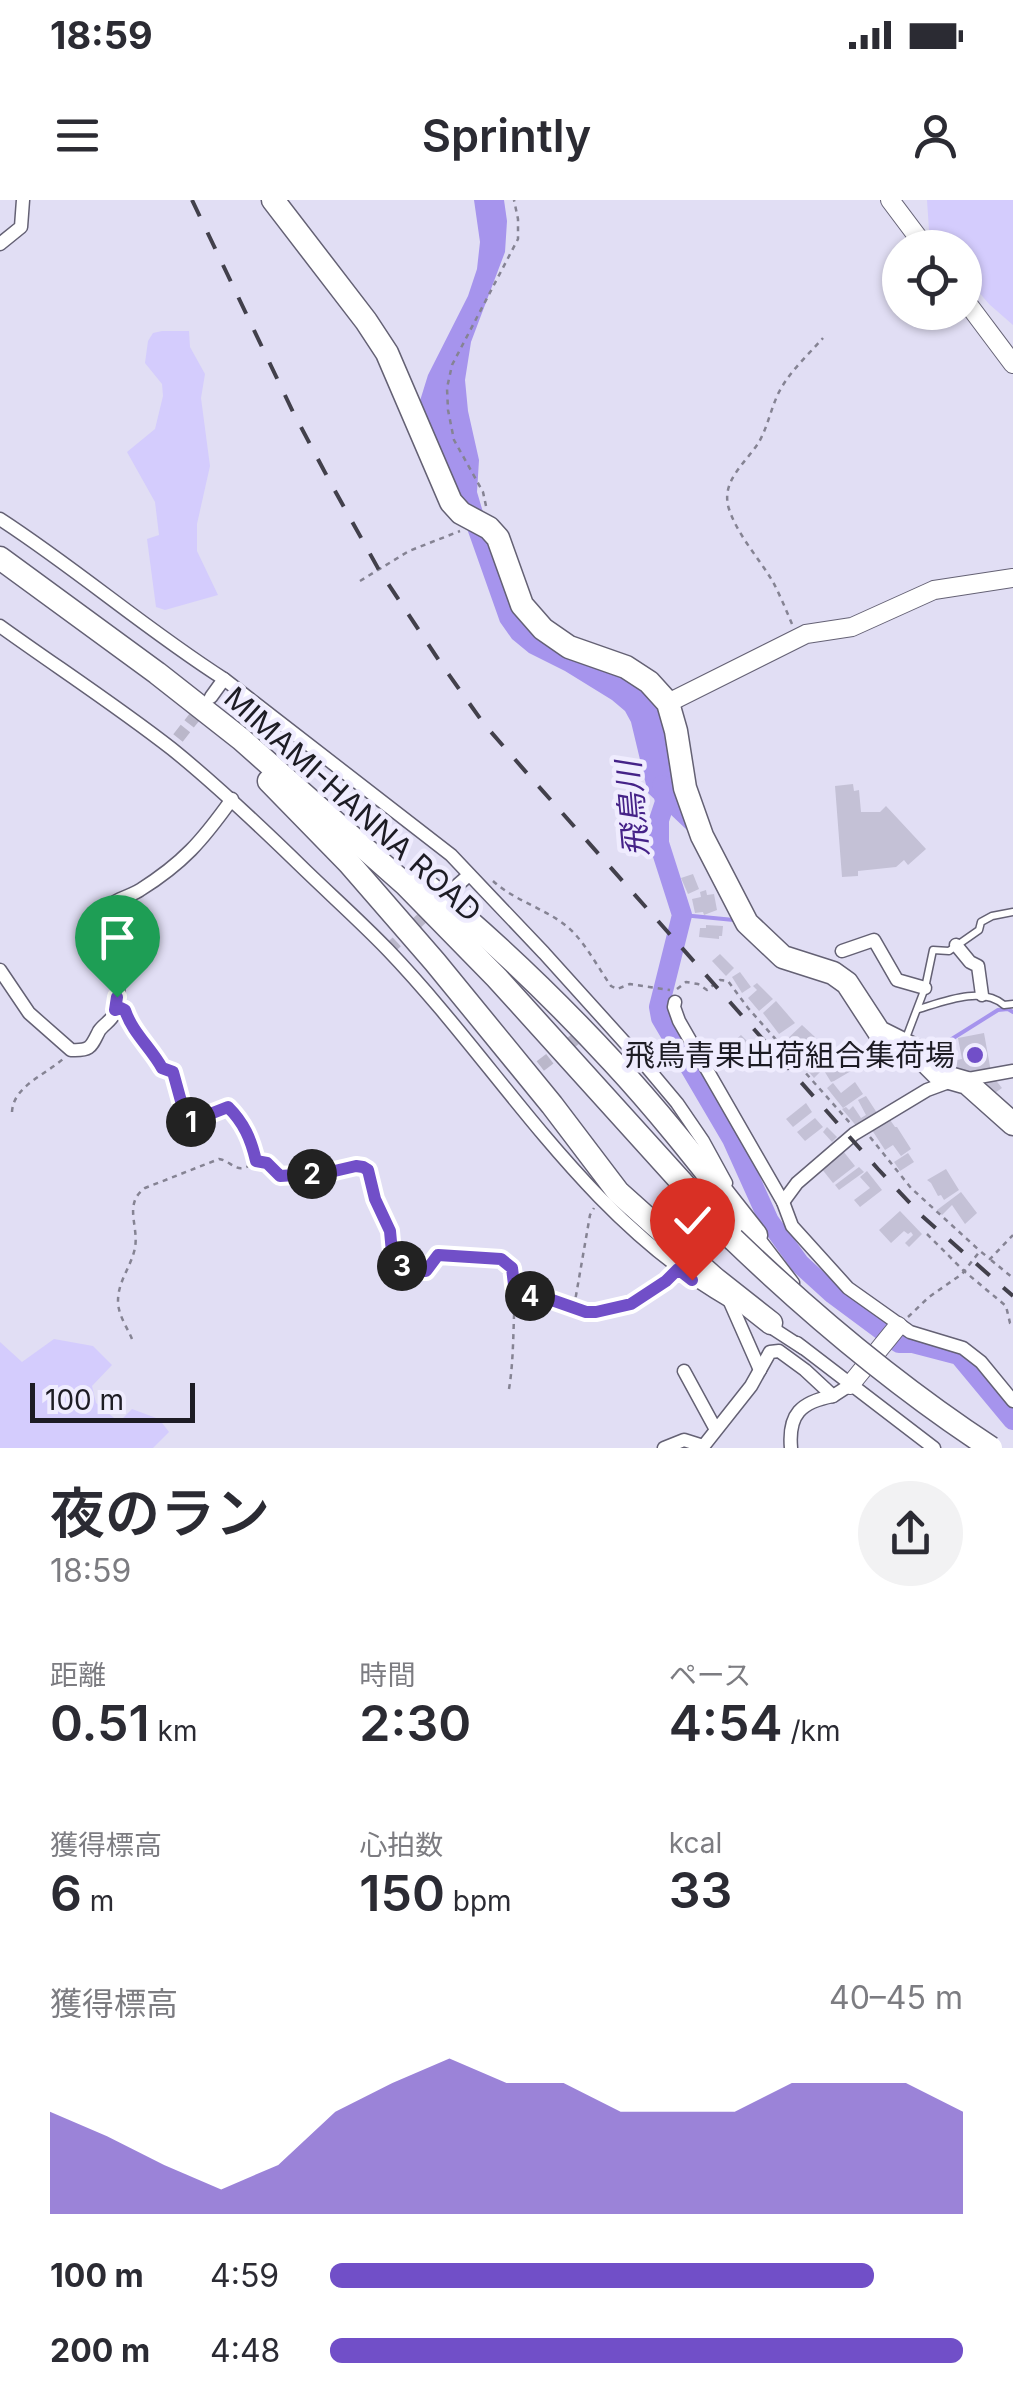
<!DOCTYPE html>
<html lang="ja">
<meta charset="utf-8">
<style>
body{margin:0;font-family:Inter,"Noto Sans JP",sans-serif;background:#f2f2f3;color:#2b2b33;height:100vh;display:flex;flex-direction:column;font-size:38px;white-space:nowrap}
*{box-sizing:border-box;margin:0}
p{font-size:32px;color:#7c7c81}
.icon{flex:none;width:55px;height:55px;fill:none;stroke:currentColor;stroke-width:2;stroke-linecap:round;stroke-linejoin:round}
.map{position:relative;height:1248px;overflow:hidden}
.sheet{display:flex;flex-direction:column;background:#fff;flex:1}
.sheet>*{flex:none}
.fabs{position:absolute;left:882px;top:30px;display:grid;gap:20px}
.fabs a{display:grid;place-items:center;width:100px;height:100px;border-radius:50%;background:#fff;box-shadow:0 2px 8px #0004;font-size:50px}
.scale{position:absolute;left:30px;bottom:25px;width:165px;box-sizing:border-box;padding-left:10px;border:5px solid #1d1c24;border-top:0;font-size:28px;line-height:35px;white-space:nowrap;color:#1d1c24;-webkit-text-stroke:8px #efecfe;paint-order:stroke}
.pin{position:absolute;display:grid;place-items:center;width:85px;height:85px;color:#fff;margin:-102px -42px;border-radius:50% 50% 50% 0;rotate:-45deg;box-shadow:0 0 10px #0007}
.pin .icon{rotate:45deg}
.km{position:absolute;width:50px;height:50px;margin:-25px;border-radius:50%;background:#222;color:#fff;font-size:28px;line-height:50px;text-align:center}
.round{display:grid;place-items:center;flex:none;width:105px;height:105px;border-radius:52px;background:#f2f2f3}
.overview{display:flex;align-items:center;justify-content:space-between;height:170px;padding:0 50px}
h1{font-size:55px;font-weight:600;line-height:75px}
.metrics{display:grid;grid-template-columns:repeat(3,1fr);gap:15px;height:170px;padding:10px 50px}
.metrics div{display:grid;align-content:center}
.metrics b{font-size:50px;font-weight:600}
.metrics small{font-size:28px;font-weight:400}
.metrics p{font-size:28px}
.chart{height:280px;padding:20px 50px}
.chart p{display:flex;justify-content:space-between}
.chart svg{width:100%;height:180px;margin-top:10px;fill:#714fc8;opacity:.7}
ul{padding:0 50px;list-style:none;font-size:32px}
li{display:grid;grid-template-columns:160px 120px 1fr;align-items:center;height:75px}
li i{height:25px;border-radius:12px;background:#714fc8}
.status{display:flex;justify-content:space-between;align-items:center;height:70px;padding:0 50px;background:#fff;direction:ltr}
.status svg{height:28px;fill:currentColor}
header{display:flex;justify-content:space-between;align-items:center;height:130px;padding:0 50px;background:#fff;font-size:45px;font-weight:600}
.map>svg:first-child{display:block}
</style>
<div class="status"><b>18:59</b><svg viewBox="0 0 49 12"><path d="M0 12V9h3v3zM5 12V6h3v6zM10 12V3h3v9zM15 12V0h3v12zM26 1h20v11H26zM47 4h2v5h-2z"/></svg></div>
<header><svg class="icon" aria-label="menu" viewBox="0 0 24 24"><path d="M4 6h16M4 12h16M4 18h16"/></svg>Sprintly<svg class="icon" aria-label="person" viewBox="0 0 24 24"><circle cx="12" cy="8" r="4"/><path d="M4 21q1-7 8-7t8 7"/></svg></header>
<div class="map">
<svg width="1013" height="1248" viewBox="0 0 1013 1248">
<rect width="100%" height="100%" fill="#e1def4"/>
<!-- green -->
<g fill="#d4ccfd">
<polygon points="927,0 1013,0 1013,125 989,104 965,76 965,48 942,47 929,30"/>
<polygon points="162,131 189,131 190,147 205,174 201,198 210,266 197,324 197,351 218,395 165,410 156,407 147,339 159,335 155,302 127,252 155,229 163,196 162,184 145,163 148,141 153,133"/>
<polygon points="54,1139 93,1146 112,1165 92,1186 96,1203 119,1222 132,1209 159,1219 169,1232 153,1248 0,1248 0,1142 22,1162"/>
</g>
<!-- water -->
<polygon fill="#a694ed" points="474,0 504,0 507,21 505,52 471,142 465,180 468,211 479,260 477,292 494,349 512,398 617,470 660,506 687,630 648,593 631,522 625,511 612,500 565,471 529,453 512,439 500,422 465,323 419,204 428,175 468,96 477,69 480,42"/>
<g fill="none" stroke-linecap="round" stroke-linejoin="round">
<!-- stream -->
<g stroke="#a694ed" stroke-width="4">
<polyline points="682,715 734,720 736,723"/>
<polyline points="931,852 998,810 1008,809 1013,812"/>
</g>
<!-- river -->
<polyline stroke="#a694ed" stroke-width="20" points="662,585 665,602 659,620 659,643 682,715 659,807 661,818 732,939 769,1021 800,1064 833,1094 899,1143 913,1143 959,1155 1013,1220"/>
</g>
<!-- building -->
<g fill="#c4c1d6">
<polygon points="853,584 854,591 859,590 861,612 880,612 886,606 926,649 908,665 904,660 896,667 858,671 858,676 842,677 835,586"/>
<polygon points="693,674 699,689 688,694 681,678"/>
<polygon points="706,690 707,695 714,694 717,710 704,715 703,712 695,713 692,699 701,697 700,692"/>
<polygon points="706,725 723,726 722,736 719,736 719,739 699,737 700,728 706,728"/>
<polygon points="720,754 734,768 726,776 712,761"/>
<polygon points="740,772 751,787 742,793 732,777"/>
<polygon points="757,783 773,799 759,811 748,798 757,790 753,786"/>
<polygon points="776,801 795,823 779,834 763,813"/>
<polygon points="802,825 815,837 796,854 784,842"/>
<polygon points="984,833 991,872 955,877 952,861 962,859 958,838"/>
<polygon points="741,835 760,854 750,859 734,841"/>
<polygon points="810,854 814,862 805,867 801,859"/>
<polygon points="842,857 851,871 834,881 831,882 823,869 814,878 809,872 823,862 827,867"/>
<polygon points="994,878 1002,888 989,897 982,887"/>
<polygon points="855,882 863,894 843,908 827,888 833,883 841,893"/>
<polygon points="866,896 879,916 859,929 842,909 846,907 849,910 853,906 861,918 866,915 858,900"/>
<polygon points="806,903 812,912 793,927 786,919"/>
<polygon points="888,917 895,927 897,927 911,949 901,956 893,945 885,950 870,927"/>
<polygon points="815,918 823,927 805,941 797,932"/>
<polygon points="827,927 837,937 832,942 823,932"/>
<polygon points="843,951 855,966 833,983 821,968"/>
<polygon points="908,953 914,962 900,971 894,962"/>
<polygon points="859,967 864,972 839,990 835,985"/>
<polygon points="946,969 959,990 944,1000 941,995 938,996 931,983 927,980"/>
<polygon points="867,971 882,990 860,1007 854,1000 870,988 860,977"/>
<polygon points="961,992 977,1013 965,1024 952,1005 942,1015 937,1010"/>
<polygon points="900,1011 922,1034 909,1047 905,1043 913,1035 911,1032 908,1034 904,1031 891,1043 879,1030"/>
</g>
<g fill="none" stroke-linecap="round" stroke-linejoin="round">
<!-- street-tunnel -->
<g stroke="#bab7ca" stroke-width="12" stroke-dasharray="12 6" stroke-linecap="butt">
<polyline points="178,538 204,505"/>
<polyline points="388,750 434,707"/>
<polyline points="526,877 586,831"/>
</g>
<defs>
<g id="lane">
<path d="M919 809C945 801 982 786 1004 805L1013 804"/>
<polyline points="906,838 925,788 933,750 949,751 979,730 981,722 992,716 1013,712"/>
</g>
<g id="street">
<polyline points="0,44 21,27 23,0"/>
<path d="M0 319C77 369 147 430 224 479L451 655 544 753 646 866 677 903 703 941 726 983"/>
<path d="M0 426C57 467 117 506 172 549 219 587 263 629 306 671 333 697 362 723 388 750 501 868 583 1016 728 1100"/>
<polyline points="211,497 224,479"/>
<polyline points="453,689 469,675"/>
<polyline points="956,745 970,762 978,766 982,795"/>
<polyline points="842,751 874,740 897,780 925,788"/>
<path d="M0 770 29 813 71 850C91 851 91 847 99 831 103 825 111 821 114 814 119 802 119 782 117 769 114 754 100 721 107 709 112 700 131 696 140 690 183 663 202 641 232 599"/>
<polyline points="675,802 674,807 679,821 783,1002 792,1026 848,1088 910,1132 963,1148 981,1162 1013,1201"/>
<polyline points="783,1002 797,983 854,934 927,890 946,883 1013,871"/>
<polyline points="753,1031 793,1083"/>
<polyline points="730,1102 760,1170"/>
<polyline points="766,1124 803,1148"/>
<polyline points="797,1143 934,1248"/>
<polyline points="684,1171 715,1228"/>
<polyline points="664,1248 684,1240 703,1246"/>
<polyline points="702,1248 751,1186 770,1152 779,1151 805,1170 833,1196 850,1185"/>
<path d="M791 1248C788 1214 801 1202 833 1196"/>
</g>
<g id="secondary">
<polyline points="890,0 926,48"/>
<polyline points="965,100 1013,164"/>
<polyline points="668,503 806,434 852,427 934,390 1013,378"/>
<polyline points="850,1185 898,1126"/>
</g>
<g id="highway">
<polyline points="273,0 366,121 387,153 451,302 461,313 489,328 498,338 522,405 543,429 569,447 626,467 649,482 668,503 676,531 685,588 702,636 747,723 783,757 833,773 847,783 879,832 913,849 939,875 967,883 1013,924"/>
<polyline points="0,358 157,473 241,539 406,685 497,778 733,1039"/>
<polyline points="269,581 349,663 435,762 552,905 618,992 714,1078 771,1123"/>
<path d="M419 679C488 735 554 798 614 863 665 918 710 977 756 1035"/>
</g>
</defs>
<!-- lane casing -->
<use href="#lane" stroke="#646174" stroke-width="9"/>
<!-- street casing -->
<use href="#street" stroke="#646174" stroke-width="15"/>
<!-- secondary casing -->
<use href="#secondary" stroke="#646174" stroke-width="20"/>
<!-- highway casing -->
<use href="#highway" stroke="#646174" stroke-width="25"/>
<!-- path -->
<g stroke="#858393" stroke-width="2.5" stroke-dasharray="5 5" stroke-linecap="butt">
<polyline points="486,306 483,292 454,240 448,210 447,188 452,165 518,39 518,19 514,0"/>
<polyline points="360,381 409,351 460,331"/>
<path d="M792 424C786 410 780 395 773 382 759 358 738 336 729 309 720 281 746 263 759 242 768 226 771 208 779 192 790 171 808 155 823 138"/>
<path d="M493 681C517 703 552 710 574 733 588 748 599 769 611 786L617 789 630 784 670 790"/>
<polyline points="677,789 686,782 698,784 707,790 720,780 728,781 748,808 850,923"/>
<path d="M127 815C134 835 152 850 162 868L173 872 187 923 228 907C244 923 251 939 256 961"/>
<path d="M12 912C13 886 47 874 64 858"/>
<polyline points="870,937 911,988 980,1051"/>
<polyline points="927,1034 964,1071 1006,1106 1010,1123 1013,1125"/>
<polyline points="991,1060 1013,1078"/>
<polyline points="574,1107 590,1015 594,1008"/>
<polyline points="908,1117 929,1097 962,1074 980,1051 990,1059 1013,1035"/>
<path d="M132 1139C127 1127 118 1115 118 1101 118 1081 131 1067 135 1048 139 1025 123 1004 145 988L219 959C228 960 235 970 243 968 249 967 255 962 261 960L267 963 279 976 326 973 363 967 367 970 375 999 390 1031 393 1063 415 1071H426L434 1059 439 1055 501 1059 512 1068 515 1093 549 1099 586 1112H596L631 1104 671 1076"/>
<path d="M509 1189C514 1159 513 1126 515 1096"/>
</g>
<!-- lane -->
<use href="#lane" stroke="#fff" stroke-width="6"/>
<!-- street -->
<use href="#street" stroke="#fff" stroke-width="12"/>
<!-- secondary -->
<use href="#secondary" stroke="#fff" stroke-width="18"/>
<!-- highway -->
<use href="#highway" stroke="#fff" stroke-width="22"/>
<!-- rail -->
<polyline stroke="#42404b" stroke-width="4" stroke-dasharray="18 18" stroke-linecap="butt" points="192,0 293,212 329,280 379,370 442,465 484,524 533,580 878,969 922,1016 1013,1096"/>
<defs>
<path id="highway-bridge" d="M733 1039C813 1116 898 1187 991 1248"/>
</defs>
<!-- highway-bridge casing -->
<use href="#highway-bridge" stroke="#646174" stroke-width="25" stroke-linecap="butt"/>
<!-- highway-bridge -->
<use href="#highway-bridge" stroke="#fff" stroke-width="22"/>
</g>
<g fill="none" stroke-linecap="round" stroke-linejoin="round">
<defs>
<path id="route" d="M117 797 115 810 121 808 125 810C132 832 151 848 162 868L173 872 187 923 228 907C244 923 251 939 256 961L267 963 280 976 326 973 356 966 363 967 368 970 375 999 390 1031 393 1063 415 1071H426L438 1055 501 1059 512 1068 515 1093 549 1099 586 1112H596L631 1104 666 1081 678 1069 692 1080"/>
</defs>
<!-- route casing -->
<use href="#route" stroke="#fff" stroke-width="20"/>
<!-- route -->
<use href="#route" stroke="#714fc8" stroke-width="12"/>
</g>
<!-- markers -->
<circle fill="#714fc8" stroke="#efecfe" stroke-width="4" cx="975" cy="855" r="10"/>
<g text-anchor="middle" dominant-baseline="central" stroke-width="9" stroke-linejoin="round" paint-order="stroke">
<!-- street labels -->
<g font-size="30" fill="#1d1c24" stroke="#efecfe">
<text transform="translate(353 604) rotate(42)">MIMAMI-HANNA ROAD</text>
</g>
<!-- poi labels -->
<g font-size="30" fill="#1d1c24" stroke="#efecfe" text-anchor="end">
<text x="955" y="855">飛鳥青果出荷組合集荷場</text>
</g>
<!-- water labels -->
<g font-size="32" font-style="italic" fill="#452288" stroke="#efecfe">
<text transform="translate(632 609) rotate(-95)">飛鳥川</text>
</g>
</g>
</svg>
<div class="fabs">
<a><svg class="icon" aria-label="locate" viewBox="0 0 24 24"><circle cx="12" cy="12" r="6"/><path d="M12 2v4M12 18v4M2 12h4M18 12h4"/></svg></a>
</div>
<div class="scale">100 m</div>
<div class="pin" style="left:117px;top:797px;background:#1e9e55"><svg class="icon" aria-label="arrive" viewBox="0 0 24 24"><path d="M6 21V4h12l-3 4 3 4H6"/></svg></div>
<div class="pin" style="left:692px;top:1080px;background:#d93025"><svg class="icon" aria-label="check" viewBox="0 0 24 24"><path d="M5 12l5 5 9-10"/></svg></div>
<b class="km" style="left:191px;top:922px">1</b>
<b class="km" style="left:312px;top:974px">2</b>
<b class="km" style="left:402px;top:1066px">3</b>
<b class="km" style="left:530px;top:1096px">4</b>
</div>
<section class="sheet">
<div class="overview"><div><h1>夜のラン</h1><p>18:59</p></div><a class="round"><svg class="icon" aria-label="share" viewBox="0 0 24 24"><path d="M12 15V3M7 8l5-5 5 5M5 13v7h14v-7"/></svg></a></div>
<div class="metrics">
<div><p>距離</p><b>0.51<small> km</small></b></div>
<div><p>時間</p><b>2:30</b></div>
<div><p>ペース</p><b>4:54<small> /km</small></b></div>
</div>
<div class="metrics">
<div><p>獲得標高</p><b>6<small> m</small></b></div>
<div><p>心拍数</p><b>150<small> bpm</small></b></div>
<div><p>kcal</p><b>33</b></div>
</div>
<div class="chart"><p><span>獲得標高</span>40–45 m</p>
<svg viewBox="0 0 160 44" preserveAspectRatio="none"><path d="M0 44V19L10 25L20 32L30 38L40 32L50 19L60 12L70 6L80 12L90 12L100 19L110 19L120 19L130 12L140 12L150 12L160 19V44z"/></svg>
</div>
<ul>
<li><b>100 m</b>4:59<i style="width:86%"></i></li>
<li><b>200 m</b>4:48<i style="width:100%"></i></li>
</ul>
</section>
